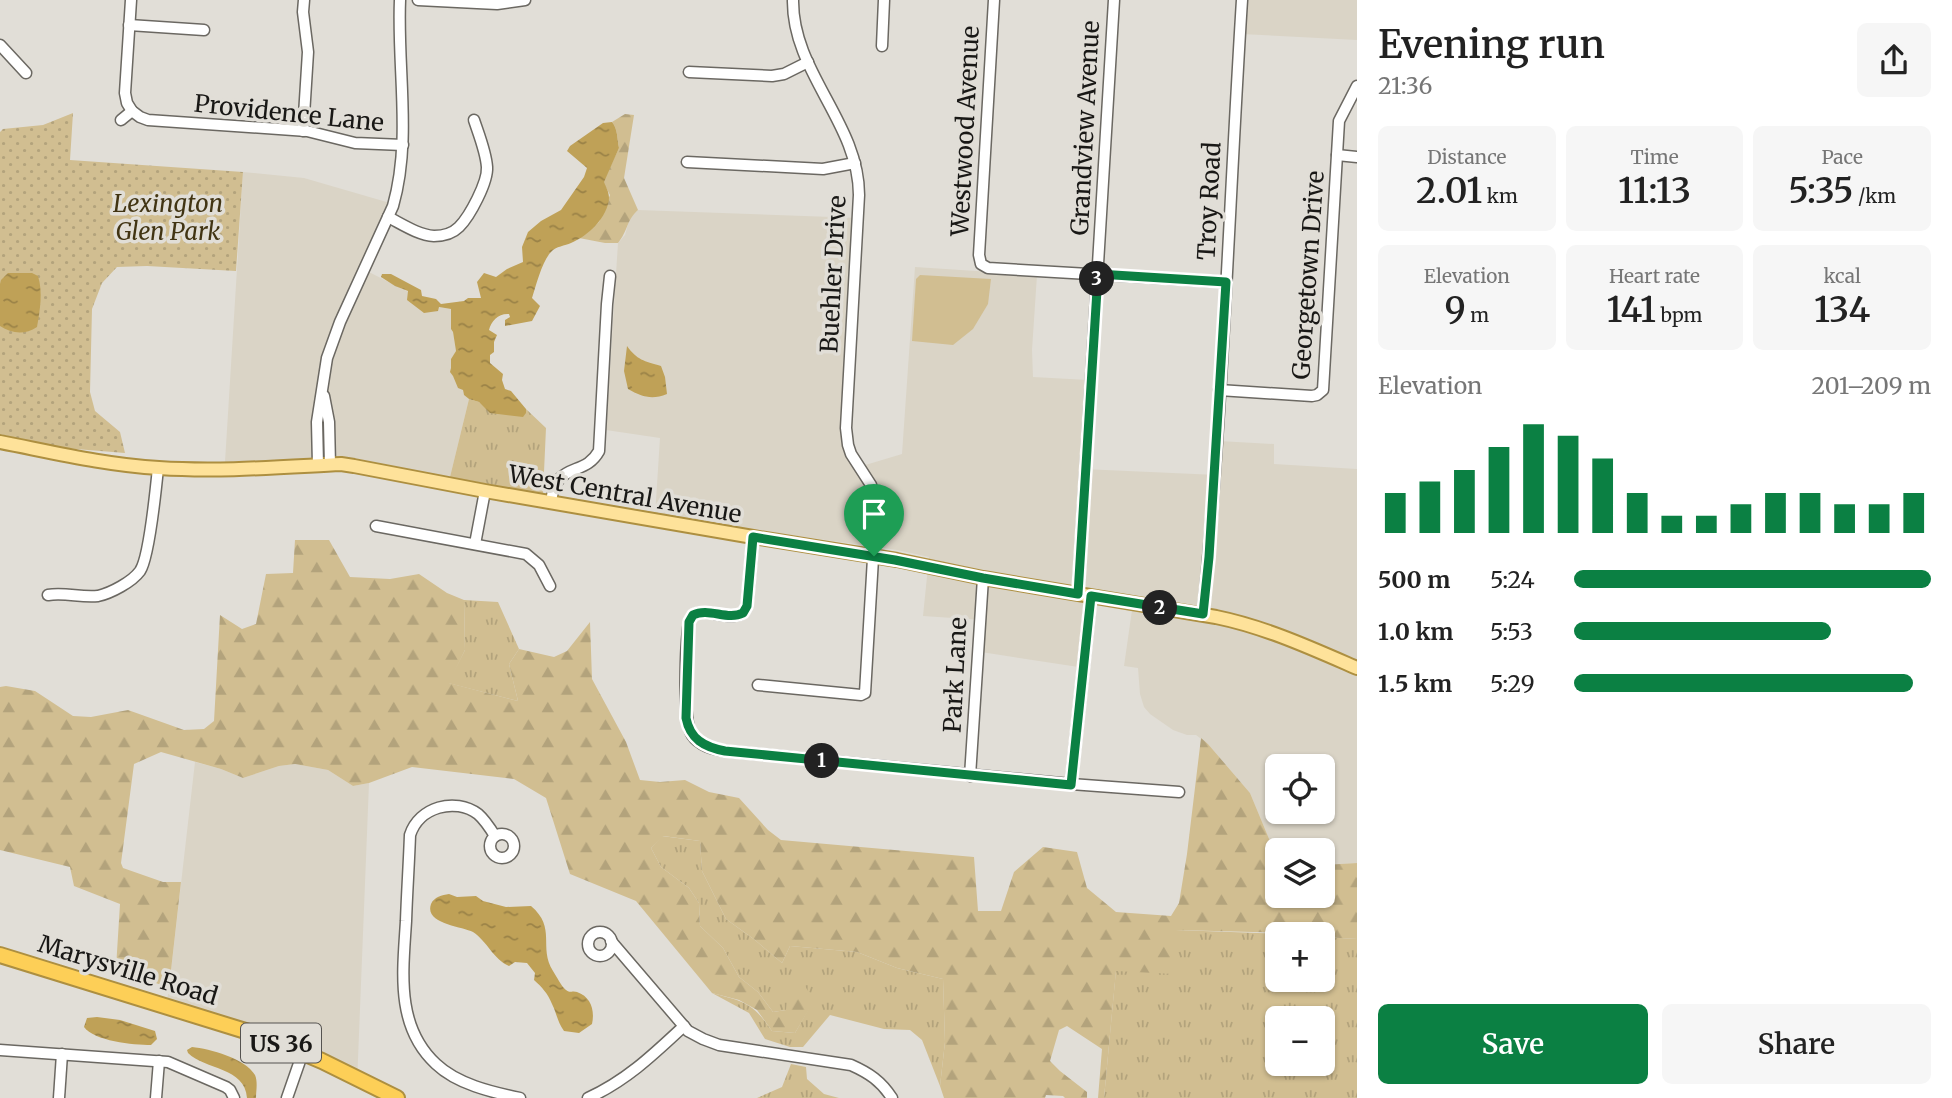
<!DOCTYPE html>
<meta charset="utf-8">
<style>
body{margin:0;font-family:Merriweather,serif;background:#f6f6f6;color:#222;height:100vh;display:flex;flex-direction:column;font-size:26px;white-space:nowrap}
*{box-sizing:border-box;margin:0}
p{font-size:23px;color:#767676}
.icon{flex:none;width:38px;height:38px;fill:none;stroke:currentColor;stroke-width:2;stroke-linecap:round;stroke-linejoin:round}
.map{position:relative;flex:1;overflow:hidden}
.panel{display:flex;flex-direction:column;background:#fff;width:595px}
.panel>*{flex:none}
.buttons{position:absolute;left:1265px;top:754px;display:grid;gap:14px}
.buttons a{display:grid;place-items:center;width:70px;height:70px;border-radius:10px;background:#fff;box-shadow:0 2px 5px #0004;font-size:35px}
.pin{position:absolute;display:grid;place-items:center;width:60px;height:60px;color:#fff;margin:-72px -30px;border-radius:50% 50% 50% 0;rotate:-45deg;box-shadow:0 0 7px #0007}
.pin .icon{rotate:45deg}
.km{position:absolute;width:35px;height:35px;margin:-18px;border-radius:50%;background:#222;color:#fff;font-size:19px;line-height:35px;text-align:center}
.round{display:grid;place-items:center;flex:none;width:74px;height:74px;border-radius:10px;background:#f6f6f6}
.head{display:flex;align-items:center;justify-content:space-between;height:119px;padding:0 21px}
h1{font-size:38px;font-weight:600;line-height:52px}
.stats{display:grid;grid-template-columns:repeat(3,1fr);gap:10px;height:119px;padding:7px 21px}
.stats div{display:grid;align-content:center;border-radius:10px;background:#f6f6f6;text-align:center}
.stats b{font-size:35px;font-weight:600}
.stats small{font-size:19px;font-weight:400}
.stats p{font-size:19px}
.chart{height:196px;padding:14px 21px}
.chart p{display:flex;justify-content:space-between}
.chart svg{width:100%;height:126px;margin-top:7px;stroke:#0b8043;stroke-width:6}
.cta{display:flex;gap:14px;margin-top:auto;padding:14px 21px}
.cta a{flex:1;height:80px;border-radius:10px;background:#0b8043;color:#fff;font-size:28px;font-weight:600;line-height:80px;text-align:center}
.cta a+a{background:#f6f6f6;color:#222}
ul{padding:0 21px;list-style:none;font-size:23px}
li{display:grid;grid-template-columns:112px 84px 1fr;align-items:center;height:52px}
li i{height:18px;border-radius:9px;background:#0b8043}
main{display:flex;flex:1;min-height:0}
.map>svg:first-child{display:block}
</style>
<main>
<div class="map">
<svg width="1357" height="1098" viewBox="0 0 1357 1098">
<defs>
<pattern id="grass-tufts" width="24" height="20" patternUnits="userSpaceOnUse" patternTransform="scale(1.75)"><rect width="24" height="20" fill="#d1be91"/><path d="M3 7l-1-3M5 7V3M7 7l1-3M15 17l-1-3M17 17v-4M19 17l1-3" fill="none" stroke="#b3a37c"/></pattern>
<pattern id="forest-firs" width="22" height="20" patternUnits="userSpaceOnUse" patternTransform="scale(1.75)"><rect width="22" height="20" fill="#d1be91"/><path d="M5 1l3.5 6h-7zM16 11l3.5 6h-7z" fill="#b3a37c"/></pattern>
<pattern id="park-dots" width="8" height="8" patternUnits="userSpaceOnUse" patternTransform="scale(1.75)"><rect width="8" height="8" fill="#d1be91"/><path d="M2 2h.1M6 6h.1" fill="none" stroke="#b3a37c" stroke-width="1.8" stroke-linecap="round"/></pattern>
<pattern id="water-ripples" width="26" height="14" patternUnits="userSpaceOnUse" patternTransform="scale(1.75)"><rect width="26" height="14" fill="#bfa157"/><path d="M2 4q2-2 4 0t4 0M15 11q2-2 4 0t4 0" fill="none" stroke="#9a8247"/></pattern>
</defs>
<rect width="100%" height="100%" fill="#e1ded7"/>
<!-- built -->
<g fill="#dad4c6" fill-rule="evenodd">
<polygon points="1243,0 1357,0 1357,40 1241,34"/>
<polygon points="243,172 304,178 390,203 361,268 438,307 451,309 451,329 453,332 456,351 451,359 451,368 453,376 463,390 464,395 469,399 450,477 354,458 225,462"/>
<path d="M638 210 860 218 848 428 851 447 862 466 902 454 915 267 1037 275 1032 350 1033 377 1088 380 1083 469 1217 475 1219 441 1274 444V464L1357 469V863L1323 865V850H1278L1277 858 1250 793 1208 744 1196 735H1187L1173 730 1150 714 1144 707 1140 694 1138 668 1124 666 1132 610 1093 602 1085 668 981 652 983 620 923 616 929 557 897 550 655 516 660 438 606 430 618 243 625 235 630 217ZM1278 766H1323V812H1278Z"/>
<polygon points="195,762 221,769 243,778 279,766 295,764 328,770 353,786 369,783 357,1084 313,1063 165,1013 169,988"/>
</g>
<!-- grass -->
<g fill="url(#grass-tufts)" fill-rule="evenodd">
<polygon points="469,399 479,402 486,408 526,413 526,409 546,428 543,494 450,477"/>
<polygon points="464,600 498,602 519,649 509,664 518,701 448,683 465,650"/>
<path d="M662 836 700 841 702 871 726 919 755 940 782 963 790 946 857 952 897 968 943 979 945 1042 940 1086 922 1040 910 1030 884 1029 830 1015 803 1047H790L765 1039 749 1013 712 993C745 1002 752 1002 772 1031L795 1033 813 1001 786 1010 773 1012 758 992 739 977 723 948 700 926 699 903 689 888 661 867 651 848Z"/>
<path d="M1176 930 1285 934H1278V980H1323V937L1357 939V1098H1104L1116 970ZM1278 1018H1323V1064H1278Z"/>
<polygon points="791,1064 806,1067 807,1079 824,1094 839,1098 729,1098 757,1098 782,1087"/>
</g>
<!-- forest -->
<g fill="url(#forest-firs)">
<path d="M625 114 634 115 624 178 638 210C626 221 628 231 618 243H605L579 238 599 222 610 195 603 182 619 148C617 139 618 129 612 122Z"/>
<polygon points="295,540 329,540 350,577 390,579 419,574 447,593 464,600 465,650 449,683 518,701 509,664 519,649 554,657 567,651 590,622 592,679 626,742 640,780 660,782 685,780 709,792 739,798 768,830 781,840 974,857 978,911 1001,911 1014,872 1043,847 1077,852 1087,888 1116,912 1171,916 1179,903 1187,854 1201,738 1208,744 1250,793 1277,858 1278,896 1323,896 1323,865 1357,863 1357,939 1323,937 1323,934 1176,930 1174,974 1116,971 1104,1098 1098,1098 1102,1049 1067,1026 1059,1030 1050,1061 1060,1071 1087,1092 1087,1098 1065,1098 1063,1096 1046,1095 1045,1098 944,1098 940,1086 945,1042 943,979 897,968 857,952 790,946 782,963 755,940 726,919 702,871 700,841 663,836 651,848 661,867 689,888 699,903 700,926 723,948 739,977 758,992 773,1012 786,1010 789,984 805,986 814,1001 795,1033 772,1031 757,1010 739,1000 712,993 636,901 570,874 546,798 514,779 412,767 369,783 353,786 328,770 295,764 279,766 243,778 221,769 161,752 134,764 121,863 123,868 163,882 181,882 169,988 116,968 120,904 74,886 70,867 0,850 0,687 6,686 35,691 73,716 91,717 128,710 184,730 204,729 214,721 220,615 242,629 256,624 266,574 293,573"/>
</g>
<!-- park -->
<polygon fill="url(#park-dots)" points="73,113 70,160 243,172 236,271 147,266 117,267 102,283 92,309 90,392 95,411 120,432 125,453 51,447 0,434 0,132 3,129 43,125"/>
<!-- pitch -->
<polygon fill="#d1be91" points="920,275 991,279 988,304 973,329 953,345 912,341 916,279"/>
<!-- water -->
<g fill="url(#water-ripples)">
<path d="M612 122C618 129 617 139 619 148L604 182C606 187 609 192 609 198 608 217 588 236 571 243 565 246 556 246 551 252 542 261 536 286 532 298L540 306 532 321 505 326V320L510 317 509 314C499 313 491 321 489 330L497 335 494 342V352L490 355V363L503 374 502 380 505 389 511 391 526 409V413L523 417 490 413 479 402 469 399 464 395 463 390 458 388 453 376 450 372 451 368V359L456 351 453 332 451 329V309L439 307 438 311 424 313 407 300 408 291 395 286 381 277 382 274H391L421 290 422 296 436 299 441 304 464 301 468 298H481L477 282 484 273 496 277 507 269 523 262 522 247 528 232 541 221 561 210 584 177 587 168 567 151 570 146 603 123Z"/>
<path d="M8 273H32L38 276C43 292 40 310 37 327 25 335 12 334 0 326V284L1 280Z"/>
<path d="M627 346C637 360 644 361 661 366L665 377 667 394C652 400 642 397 628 389L624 371Z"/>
<path d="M449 894 457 897 476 896 483 901 506 907 531 906C557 928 538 947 553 971 557 977 561 986 566 990 572 994 570 990 577 992 591 997 595 1010 592 1024L579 1033 564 1031C557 1021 557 1014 552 1004 548 994 542 987 534 980L535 973 527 963 515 962 509 966C493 959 487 941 473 932 462 926 424 924 431 904 434 897 442 895 449 894Z"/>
<path d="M97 1017 120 1020 155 1031 157 1039 151 1045C133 1045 94 1041 84 1027L87 1018Z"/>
<path d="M192 1047C210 1049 245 1058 255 1075 258 1082 256 1091 256 1098H247C245 1067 205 1070 188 1053L187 1050Z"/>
</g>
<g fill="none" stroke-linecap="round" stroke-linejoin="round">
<defs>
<g id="minor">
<polyline points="131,0 125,93 127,103 132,111 140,117 148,120 307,131 355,143 403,145"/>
<polyline points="418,0 497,4 525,0"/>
<polyline points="994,0 979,255 981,264 988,268 1226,282"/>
<polyline points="129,25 204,30"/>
<polyline points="0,45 26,73"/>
<polyline points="882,46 884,0"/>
<polyline points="689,72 772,76 784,74 808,62"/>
<polyline points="121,120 132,111"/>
<polyline points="303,131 308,52 303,12 304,0"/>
<polyline points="1337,155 1357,157"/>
<polyline points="687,162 823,169 855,163"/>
<path d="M388 217C402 224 418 235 434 236 443 236 453 233 459 227 470 216 488 182 487 167 486 152 479 135 474 120"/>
<polyline points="1219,390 1312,396 1317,395 1323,390 1339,121 1357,86"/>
<polyline points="324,396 329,422 330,465"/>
<path d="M318 465 317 422 327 358 340 322 393 206C412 139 397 69 400 0"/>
<path d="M551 502C556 460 584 478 599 451L607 304 610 276"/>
<polyline points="376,526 526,554 539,565 550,586"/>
<path d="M753 537 747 606 743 613C727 622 709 607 693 615L689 622C686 642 682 720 692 735 699 746 713 749 725 751L1071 784 1179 792"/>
<polyline points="475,544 485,491"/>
<polyline points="1078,594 1114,0"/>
<path d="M48 595C65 592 81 598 98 596 111 593 132 582 140 571 149 558 156 488 158 468"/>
<path d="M1203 614C1223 410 1229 205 1242 0"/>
<path d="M758 685 861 695 865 693 876 508 871 485 851 454 848 445 846 428 859 195C859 123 792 72 793 0"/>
<polyline points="970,776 983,578"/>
<polyline points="1071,784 1091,596"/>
<circle cx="502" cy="846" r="12"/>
<path d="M495 836C490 828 485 820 478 814 455 797 419 807 410 835 409 863 407 892 406 921 403 971 395 1026 436 1064 457 1084 491 1092 520 1098"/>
<circle cx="600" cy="944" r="12"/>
<path d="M611 941 688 1031 703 1039 719 1045 851 1065C869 1073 881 1081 892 1098"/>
<polyline points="0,1050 168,1062 226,1087 230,1090 234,1098"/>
<polyline points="59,1098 62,1054"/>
<polyline points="156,1098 159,1061"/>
<polyline points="287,1098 303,1052"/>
<path d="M588 1098C626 1081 654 1054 684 1026"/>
</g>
<path id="major" d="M0 442C52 452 106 465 159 468 219 472 281 467 341 464L354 466 485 491 753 537 897 560 983 578 1216 617C1265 627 1311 648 1357 668"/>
<polyline id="highway" points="0,955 268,1038 322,1061 397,1098"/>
</defs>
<!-- minor casing -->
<use href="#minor" stroke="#6b6862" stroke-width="13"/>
<!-- major casing -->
<use href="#major" stroke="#ad8f40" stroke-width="16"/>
<!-- highway casing -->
<use href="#highway" stroke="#ad8f40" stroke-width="18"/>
<!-- minor -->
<use href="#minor" stroke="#fff" stroke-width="10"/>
<!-- major -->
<use href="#major" stroke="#fee29a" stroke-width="12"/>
<!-- highway -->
<use href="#highway" stroke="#fdcf57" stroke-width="14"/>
</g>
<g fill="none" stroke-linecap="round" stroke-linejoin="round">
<defs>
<path id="route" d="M1098 274 1226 282 1209 557 1203 614 1091 596 1071 785 725 751C704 747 690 739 686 718L689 622 693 615C709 607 727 621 743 613L747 606 753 537 895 560 983 578 1078 594Z"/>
</defs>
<!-- route casing -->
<use href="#route" stroke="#fff" stroke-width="14"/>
<!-- route -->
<use href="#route" stroke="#0b8043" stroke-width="9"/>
</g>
<g text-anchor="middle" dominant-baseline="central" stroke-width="7" stroke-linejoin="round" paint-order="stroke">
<!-- shield labels -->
<rect fill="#e1ded7" stroke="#555350" stroke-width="2" x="241" y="1023.5" width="80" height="39" rx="5"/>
<g font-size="23" font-weight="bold" fill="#191816">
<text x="281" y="1043">US 36</text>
</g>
<!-- street labels -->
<g font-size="24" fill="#191816" stroke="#e1ded7">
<text transform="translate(289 113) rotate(6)">Providence Lane</text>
<text transform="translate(1085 128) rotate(-87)">Grandview Avenue</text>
<text transform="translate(965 131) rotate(-87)">Westwood Avenue</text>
<text transform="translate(1209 201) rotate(-87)">Troy Road</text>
<text transform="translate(833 274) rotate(-87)">Buehler Drive</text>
<text transform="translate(1308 275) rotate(-86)">Georgetown Drive</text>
<text transform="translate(625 494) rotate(10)">West Central Avenue</text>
<text transform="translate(955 675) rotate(-87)">Park Lane</text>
<text transform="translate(128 970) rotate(17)">Marysville Road</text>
</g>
<!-- park labels -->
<g font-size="24" font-style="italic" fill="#413413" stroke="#e1ded7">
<text x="168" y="203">Lexington<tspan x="168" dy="28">Glen Park</tspan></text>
</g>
</g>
</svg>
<div class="buttons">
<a><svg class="icon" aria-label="locate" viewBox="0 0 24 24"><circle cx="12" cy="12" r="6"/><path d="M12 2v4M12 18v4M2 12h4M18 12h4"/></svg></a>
<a><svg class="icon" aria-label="layers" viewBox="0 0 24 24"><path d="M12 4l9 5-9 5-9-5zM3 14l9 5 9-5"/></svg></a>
<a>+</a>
<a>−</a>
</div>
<div class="pin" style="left:874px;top:556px;background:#1e9e55"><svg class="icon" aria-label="arrive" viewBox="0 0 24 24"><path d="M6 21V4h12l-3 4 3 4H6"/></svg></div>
<b class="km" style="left:822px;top:761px">1</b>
<b class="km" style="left:1160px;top:608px">2</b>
<b class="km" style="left:1097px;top:279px">3</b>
</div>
<section class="panel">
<div class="head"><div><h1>Evening run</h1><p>21:36</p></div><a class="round"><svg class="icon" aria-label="share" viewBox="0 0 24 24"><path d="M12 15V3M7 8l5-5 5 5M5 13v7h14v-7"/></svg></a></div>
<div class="stats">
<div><p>Distance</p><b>2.01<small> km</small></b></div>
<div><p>Time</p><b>11:13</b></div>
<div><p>Pace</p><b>5:35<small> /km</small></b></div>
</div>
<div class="stats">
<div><p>Elevation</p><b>9<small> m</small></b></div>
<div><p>Heart rate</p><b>141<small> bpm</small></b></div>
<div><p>kcal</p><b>134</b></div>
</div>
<div class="chart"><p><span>Elevation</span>201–209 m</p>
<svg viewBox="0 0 160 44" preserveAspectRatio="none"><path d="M5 44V30M15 44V26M25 44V22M35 44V14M45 44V6M55 44V10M65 44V18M75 44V30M85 44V38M95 44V38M105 44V34M115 44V30M125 44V30M135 44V34M145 44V34M155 44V30"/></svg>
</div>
<ul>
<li><b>500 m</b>5:24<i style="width:100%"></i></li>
<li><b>1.0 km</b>5:53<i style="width:72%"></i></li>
<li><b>1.5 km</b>5:29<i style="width:95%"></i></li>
</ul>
<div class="cta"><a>Save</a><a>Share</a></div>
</section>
</main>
